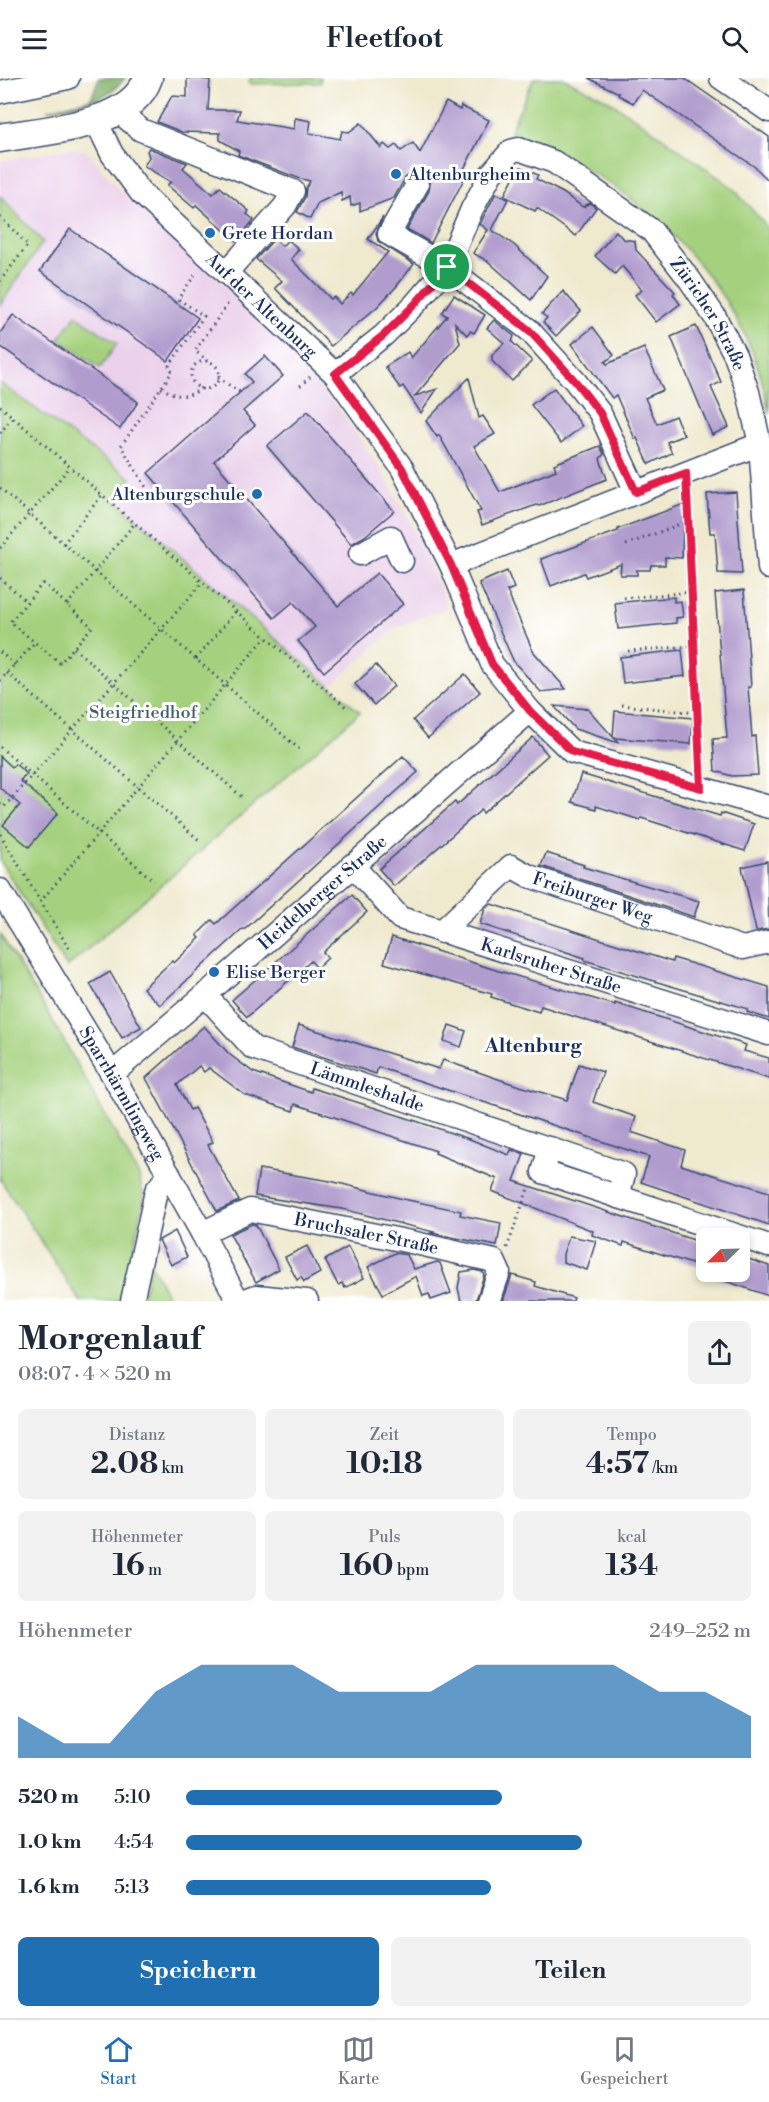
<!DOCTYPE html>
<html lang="de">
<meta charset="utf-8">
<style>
body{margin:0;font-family:"Libre Bodoni",serif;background:#f2f2f3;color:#1f2937;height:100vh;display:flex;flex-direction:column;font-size:22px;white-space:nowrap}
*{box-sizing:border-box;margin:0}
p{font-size:20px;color:#747a83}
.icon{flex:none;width:33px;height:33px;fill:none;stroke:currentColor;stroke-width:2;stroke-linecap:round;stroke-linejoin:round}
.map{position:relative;height:1223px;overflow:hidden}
.side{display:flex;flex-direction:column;background:#fff;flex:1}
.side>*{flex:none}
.needle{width:39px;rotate:247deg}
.buttons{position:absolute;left:696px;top:1150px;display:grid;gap:12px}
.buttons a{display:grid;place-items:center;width:54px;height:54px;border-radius:9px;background:#fff;box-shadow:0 3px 9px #0003;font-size:30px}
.pin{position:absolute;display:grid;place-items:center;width:51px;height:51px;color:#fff;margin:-26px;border:3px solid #fff;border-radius:50%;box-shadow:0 2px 6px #0007}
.round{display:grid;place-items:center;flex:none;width:63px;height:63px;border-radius:9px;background:#f2f2f3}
.overview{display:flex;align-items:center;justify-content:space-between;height:102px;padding:0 18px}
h1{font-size:33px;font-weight:800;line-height:45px}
.figures{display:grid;grid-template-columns:repeat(3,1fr);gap:9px;height:102px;padding:6px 18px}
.figures div{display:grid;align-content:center;border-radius:9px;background:#f2f2f3;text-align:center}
.figures b{font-size:30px;font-weight:800}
.figures small{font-size:16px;font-weight:400}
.figures p{font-size:16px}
.chart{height:168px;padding:12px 18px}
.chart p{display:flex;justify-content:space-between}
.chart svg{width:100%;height:108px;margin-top:6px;fill:#1f6fb2;opacity:.7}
.action{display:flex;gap:12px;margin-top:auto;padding:12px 18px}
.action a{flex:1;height:69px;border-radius:9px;background:#1f6fb2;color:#fff;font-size:24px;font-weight:800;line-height:69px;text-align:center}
.action a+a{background:#f2f2f3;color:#1f2937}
ul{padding:0 18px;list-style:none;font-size:20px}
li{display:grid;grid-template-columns:96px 72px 1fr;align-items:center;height:45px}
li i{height:15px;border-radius:8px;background:#1f6fb2}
header{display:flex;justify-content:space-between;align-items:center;height:78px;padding:0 18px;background:#fff;font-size:27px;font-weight:800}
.tab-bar{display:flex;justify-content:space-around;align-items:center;height:84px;border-top:2px solid #e0e1e3;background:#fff;font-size:16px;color:#747a83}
.tab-bar a{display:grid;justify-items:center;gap:3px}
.tab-bar .selected{color:#1f6fb2}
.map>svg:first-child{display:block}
</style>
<header><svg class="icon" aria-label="menu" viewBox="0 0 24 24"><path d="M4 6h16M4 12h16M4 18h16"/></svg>Fleetfoot<svg class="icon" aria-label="search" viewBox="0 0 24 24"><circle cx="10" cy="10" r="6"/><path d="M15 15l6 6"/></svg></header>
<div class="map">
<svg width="769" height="1223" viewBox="0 0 769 1223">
<rect width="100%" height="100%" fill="#fff"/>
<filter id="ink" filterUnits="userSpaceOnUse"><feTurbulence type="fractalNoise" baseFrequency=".0167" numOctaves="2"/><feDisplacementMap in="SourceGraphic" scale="12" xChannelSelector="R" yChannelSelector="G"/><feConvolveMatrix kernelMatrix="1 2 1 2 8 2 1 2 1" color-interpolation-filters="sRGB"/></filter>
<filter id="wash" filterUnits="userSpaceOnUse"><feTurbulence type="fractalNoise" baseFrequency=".008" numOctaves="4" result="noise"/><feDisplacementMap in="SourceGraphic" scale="24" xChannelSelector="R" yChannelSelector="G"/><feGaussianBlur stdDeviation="1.35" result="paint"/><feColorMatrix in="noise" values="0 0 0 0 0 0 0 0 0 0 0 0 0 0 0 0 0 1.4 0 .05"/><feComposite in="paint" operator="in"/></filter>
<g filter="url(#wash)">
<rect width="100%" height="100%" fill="#efe9ce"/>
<!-- built -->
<polygon fill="#ebd1eb" points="71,70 84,72 93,80 116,109 235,216 279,259 345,339 381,392 415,453 448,529 395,550 331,608 115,422 130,400 0,305 0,227 43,164 0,118 0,83"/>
<!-- green -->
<g fill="#a5d17e" stroke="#60806e" stroke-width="1.5">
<polygon points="250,0 321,0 320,5 249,6"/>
<path d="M534 0H563L606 21 641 44 732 109 769 151V336C756 243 691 163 616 110 583 87 546 71 510 53Z"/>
<polygon points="0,118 43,164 0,227"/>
<polygon points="76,237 117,266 100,290 59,261"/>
<polygon points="0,305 131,400 115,422 360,634 67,889 0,783"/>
<polygon points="0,856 50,938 139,1098 144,1120 123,1223 80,1223 0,1101"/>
<polygon points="151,1186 170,1223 141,1223"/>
</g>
<!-- forest -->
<path fill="#84b36d" stroke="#507166" stroke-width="1.5" d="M99 0H125C106 25 76 26 47 32L91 21Z"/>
<g id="blocks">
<!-- building -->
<g fill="#b19cce">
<polygon points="187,0 210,2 208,32 240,32 237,42 294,51 295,40 311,43 309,55 340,61 342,53 349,54 361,45 381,70 384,66 390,71 396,67 401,73 413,65 420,75 446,24 460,32 461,28 489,42 463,93 467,95 431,165 407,151 429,113 430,106 429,101 424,96 418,94 411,95 405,100 394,120 360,133 360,125 351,128 350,119 342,123 341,114 318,125 310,141 297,134 305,119 306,110 310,103 298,100 238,77 239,73 220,62 220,55 182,54 157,44 172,18 187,19"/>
<polygon points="588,0 684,0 769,59 769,103 755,89 642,12 633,25 618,17 619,15"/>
<polygon points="149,70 187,85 183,90 213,116 220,109 249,133 247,136 254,142 236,163 196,127 194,130 167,107 171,104 144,88 149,79 147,73"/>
<polygon points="521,89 538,97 536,101 563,115 583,129 590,125 596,130 576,158 537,130 535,133 504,118 518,91 520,92"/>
<polygon points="496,115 508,121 492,152 514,167 547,198 531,222 489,184 473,175 488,152 480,146"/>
<polygon points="383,139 376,155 378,163 414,186 396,209 377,229 331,268 275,210 282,203 256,181 274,161 282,168 288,162 299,171 291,181 331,221 334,219 340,226 351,215 353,217 388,174 368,161"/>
<polygon points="70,151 198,240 168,283 40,193"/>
<polygon points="616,153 623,161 635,163 636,172 675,214 673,216 680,226 656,244 635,217 642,212 622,188 615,196 595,178"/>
<polygon points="563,213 581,233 556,258 543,244 547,240 542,236"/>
<polygon points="454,217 485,237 474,255 470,253 467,257 455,245 460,265 415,318 437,311 421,335 403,308 400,310 385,289 408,274 411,280 447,238 442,235"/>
<polygon points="13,237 138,324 120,351 0,268 0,255"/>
<polygon points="494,242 514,258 512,264 532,283 512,303 492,283 492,277 504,265 487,250"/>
<polygon points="696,248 721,304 711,309 729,349 712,357 671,259"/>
<polygon points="593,249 614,277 605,284 607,286 644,270 663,312 645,320 657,346 675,338 684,357 667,364 672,375 649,386 637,360 635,361 616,317 612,320 572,266"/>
<polygon points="265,278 283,298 243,333 255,347 214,383 338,528 377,495 403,526 324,594 298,563 315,549 293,524 274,540 148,395 252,304 245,296"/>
<polygon points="469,300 479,340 483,338 495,356 474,368 500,414 556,392 554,386 600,368 604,376 600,381 607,401 539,428 537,427 528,430 482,447 477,434 481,433 439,357 437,359 426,343"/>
<polygon points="554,310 582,348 561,365 531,327"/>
<polygon points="308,333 394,433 365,458 351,466 267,368"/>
<polygon points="736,414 742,496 718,495 715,455 710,455 707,416"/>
<polygon points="684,426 682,480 665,479 665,487 651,487 650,492 637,492 637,497 620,497 621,486 586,499 584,495 551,508 541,481 618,453 618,451"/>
<polygon points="507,493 514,510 507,513 533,573 566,611 541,614 514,584 509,573 479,505"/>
<polygon points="744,512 751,609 748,609 752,659 755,658 758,697 732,698 715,693 713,661 727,660 715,515"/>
<polygon points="674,519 674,524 681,523 683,539 676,540 676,545 618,551 615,525"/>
<polygon points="682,572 685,598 623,605 620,579"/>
<polygon points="376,587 394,608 374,627 355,606"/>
<polygon points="465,596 480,614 428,660 413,642"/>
<polygon points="554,628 588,631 613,659 615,633 693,640 691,666 614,660 619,665 575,651"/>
<polygon points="533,659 548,677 483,735 481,732 394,808 379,791 455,724 457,727"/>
<polygon points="0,678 12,689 15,686 27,696 20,703 58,735 29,769 3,747 20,727 0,710"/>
<polygon points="403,678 418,694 244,852 243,851 160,927 143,910 172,883 174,885 200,860 197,857 212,842 216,846"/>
<polygon points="581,696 720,738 721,735 754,746 745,773 641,740 640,742 596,728 596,731 572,724"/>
<polygon points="546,775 584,787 583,789 699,823 694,839 541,788"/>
<polygon points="767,783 769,851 756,853 742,789"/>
<polygon points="352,817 367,834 323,874 328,880 317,890 311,883 247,939 232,922"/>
<polygon points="491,826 672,884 673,880 769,909 769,941 747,934 748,931 584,882 585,880 480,846 485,831"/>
<polygon points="392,859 499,893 615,927 615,925 746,967 744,973 769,980 769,1001 541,928 539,934 491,919 492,916 384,885"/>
<polygon points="110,894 141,949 122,960 90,906"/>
<polygon points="299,947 439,991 443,982 513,1006 567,1022 579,986 603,994 593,1024 636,1039 631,1054 685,1072 681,1087 769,1114 769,1147 641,1104 649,1079 378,989 376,996 292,969"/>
<polygon points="449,947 466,953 461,969 444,963"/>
<polygon points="204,948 229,976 253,994 311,1014 312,1010 407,1040 472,1062 509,1077 511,1072 524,1076 514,1103 706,1166 698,1188 624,1164 623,1168 592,1157 593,1153 492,1113 497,1101 435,1075 436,1073 295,1026 293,1033 245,1017 209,990 204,994 199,988 177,1007 190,1032 194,1030 213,1064 208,1067 239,1123 217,1133 146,1000"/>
<polygon points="259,1091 330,1103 403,1121 461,1133 460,1137 501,1145 497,1168 431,1155 434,1154 342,1131 255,1118"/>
<polygon points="252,1146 256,1147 279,1191 256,1204 230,1156"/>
<polygon points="175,1153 187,1179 171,1187 159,1162"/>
<polygon points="569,1158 596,1163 587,1192 563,1184 563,1176"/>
<polygon points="307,1168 320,1195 304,1204 301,1199 297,1202 285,1179"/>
<polygon points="348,1169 364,1200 345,1210 342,1205 338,1207 325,1182"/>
<polygon points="395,1175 407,1177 414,1191 437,1184 440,1185 451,1215 431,1222 429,1216 423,1218 416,1198 383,1216 368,1189"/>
<polygon points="740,1178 769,1188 769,1218 705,1196 705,1194 740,1194"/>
<polygon points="474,1192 483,1194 484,1197 476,1222 461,1223 458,1210 461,1194"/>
<polygon points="512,1197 536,1204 535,1208 574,1220 573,1223 503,1223"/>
</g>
</g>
</g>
<g filter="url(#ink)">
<use href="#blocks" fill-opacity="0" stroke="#3b4b6f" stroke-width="1.5"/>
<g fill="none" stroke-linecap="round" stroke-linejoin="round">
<defs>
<g id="minor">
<polyline points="721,0 769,33"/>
<polyline points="0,14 68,0"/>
<polyline points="118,33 141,52 293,113 285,128 226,195"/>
<path id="s1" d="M96 43 112 76 141 115 335 296 402 390 451 487 492 586 530 633 572 674 769 729"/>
<polyline points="417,107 389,156 447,189 529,252 575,303 600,335 636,414"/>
<path id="s2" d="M335 296 384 257 415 226 447 189 472 131 491 96 511 73 519 71 554 84 651 152 690 202 715 239 735 277 748 314 760 366 769 490"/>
<polyline points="360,476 391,459 402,483"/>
<polyline points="451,487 760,366"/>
<path id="s3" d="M352 787 400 840 769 956"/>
<path id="s4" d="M0 812 112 996 202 1155 238 1223"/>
<path id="s5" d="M441 854 511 788 529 798 743 870 769 864"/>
<path id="s6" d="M205 917 253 970 624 1096 618 1119"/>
<path id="s7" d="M112 996 205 917 530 633"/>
<polyline points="550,1070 543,1094 769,1168"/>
<path id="s8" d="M202 1155 250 1132 411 1164 494 1183 499 1194 489 1223"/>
<polyline points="132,1223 156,1113 169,1096"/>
<polyline points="243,1223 256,1218 307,1223"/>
</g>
<path id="major" d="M0 60C44 52 131 49 148 0"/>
</defs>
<!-- minor casing -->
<use href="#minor" stroke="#3b4b6f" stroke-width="25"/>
<!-- major casing -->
<use href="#major" stroke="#3b4b6f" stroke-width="31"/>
<!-- path -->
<g stroke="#3b4b6f" stroke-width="3" stroke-dasharray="1.5 4.5" stroke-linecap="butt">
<polyline points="0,139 28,167 0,203"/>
<polyline points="208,283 195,273 229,224"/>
<circle cx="205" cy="297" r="14"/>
<polyline points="218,300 243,316"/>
<polyline points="300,308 310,299"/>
<path d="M161 310C176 318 187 322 201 310"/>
<polyline points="0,328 346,629"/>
<polyline points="0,355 13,339"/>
<polyline points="0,410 299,671"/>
<polyline points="687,415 700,690"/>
<polyline points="155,424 121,368 172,294 169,288 204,238 178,221 197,194"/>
<polyline points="63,466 102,417"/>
<polyline points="626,467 688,443"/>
<polyline points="0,470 70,389"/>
<polyline points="0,500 27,524"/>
<polygon points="43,505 92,549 60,585 10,544"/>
<polyline points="624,520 692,514"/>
<polyline points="67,527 135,445"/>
<polyline points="74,570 244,721"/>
<polyline points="628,573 694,568"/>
<polyline points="0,574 15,587"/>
<polyline points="196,581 236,533"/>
<polyline points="7,595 199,762"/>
<polyline points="0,603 35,564"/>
<polyline points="622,627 697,635"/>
<polyline points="0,669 154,803"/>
<polyline points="0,726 4,729 203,504"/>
<polyline points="0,756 70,872"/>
<polyline points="40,824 266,559"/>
<polyline points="507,1170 529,1108"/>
</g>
<!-- minor -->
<use href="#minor" stroke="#fff" stroke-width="22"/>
<!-- major -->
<use href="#major" stroke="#fff" stroke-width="28"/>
</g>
</g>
<g fill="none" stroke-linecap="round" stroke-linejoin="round" filter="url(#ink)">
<defs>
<polygon id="route" points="447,189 529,252 575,303 600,335 636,414 686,395 701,710 572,674 530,633 492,586 451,487 402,390 335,296 384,257 415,226"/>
</defs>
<!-- route casing -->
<use href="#route" stroke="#fff" stroke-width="12"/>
<!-- route -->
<use href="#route" stroke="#e11d48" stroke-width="8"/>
</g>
<!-- markers -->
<g fill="#1f6fb2" stroke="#fff" stroke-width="2">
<circle cx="396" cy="96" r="6"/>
<circle cx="210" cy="155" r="6"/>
<circle cx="257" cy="416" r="6"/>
<circle cx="214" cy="894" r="6"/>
</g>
<g text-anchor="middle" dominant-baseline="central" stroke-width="6" stroke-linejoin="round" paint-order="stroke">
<!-- poi labels -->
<g font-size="18" fill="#1b2f5e" stroke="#fff" text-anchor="start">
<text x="408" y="96">Altenburgheim</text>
<text x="222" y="155">Grete Hordan</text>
<text x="245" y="416" text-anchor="end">Altenburgschule</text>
<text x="226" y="894">Elise Berger</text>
</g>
<!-- street labels -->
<g font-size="18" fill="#1b2f5e" stroke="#fff">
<text stroke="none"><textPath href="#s1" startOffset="250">Auf der Altenburg</textPath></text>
<text stroke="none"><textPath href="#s2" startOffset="555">Züricher Straße</textPath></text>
<text stroke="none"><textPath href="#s7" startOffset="278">Heidelberger Straße</textPath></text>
<text stroke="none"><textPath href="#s5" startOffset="184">Freiburger Weg</textPath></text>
<text stroke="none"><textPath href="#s3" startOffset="230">Karlsruher Straße</textPath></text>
<text stroke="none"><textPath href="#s6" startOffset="192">Lämmleshalde</textPath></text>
<text stroke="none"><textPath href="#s4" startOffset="237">Sparrhärmlingweg</textPath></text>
<text stroke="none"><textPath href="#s8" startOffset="172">Bruchsaler Straße</textPath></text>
</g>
<!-- park labels -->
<g font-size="18" fill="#446068" stroke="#fff">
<text x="143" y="634">Steigfriedhof</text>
</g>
<!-- neighbourhood labels -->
<g font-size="20" font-weight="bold" fill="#1b2f5e" stroke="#fff">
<text x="533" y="968">Altenburg</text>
</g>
</g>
</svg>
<div class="buttons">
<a><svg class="needle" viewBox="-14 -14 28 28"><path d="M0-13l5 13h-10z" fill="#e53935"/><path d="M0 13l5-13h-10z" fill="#747a83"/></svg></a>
</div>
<div class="pin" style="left:447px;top:189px;background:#1e9e55"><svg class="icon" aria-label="arrive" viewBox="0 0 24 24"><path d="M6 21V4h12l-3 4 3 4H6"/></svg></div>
</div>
<section class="side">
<div class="overview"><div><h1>Morgenlauf</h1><p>08:07 · 4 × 520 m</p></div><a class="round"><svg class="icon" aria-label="share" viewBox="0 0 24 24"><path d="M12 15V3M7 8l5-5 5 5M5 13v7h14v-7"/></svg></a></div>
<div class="figures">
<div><p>Distanz</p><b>2.08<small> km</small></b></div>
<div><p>Zeit</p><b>10:18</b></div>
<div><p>Tempo</p><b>4:57<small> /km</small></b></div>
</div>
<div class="figures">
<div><p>Höhenmeter</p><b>16<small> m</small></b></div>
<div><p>Puls</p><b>160<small> bpm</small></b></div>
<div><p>kcal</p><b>134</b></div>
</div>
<div class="chart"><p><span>Höhenmeter</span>249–252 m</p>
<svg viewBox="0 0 160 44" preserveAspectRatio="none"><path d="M0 44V27L10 38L20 38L30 17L40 6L50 6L60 6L70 17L80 17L90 17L100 6L110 6L120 6L130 6L140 17L150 17L160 27V44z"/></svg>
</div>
<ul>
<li><b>520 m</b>5:10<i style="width:56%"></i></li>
<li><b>1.0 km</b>4:54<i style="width:70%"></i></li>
<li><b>1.6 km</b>5:13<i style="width:54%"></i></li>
</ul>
<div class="action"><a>Speichern</a><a>Teilen</a></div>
</section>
<nav class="tab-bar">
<a class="selected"><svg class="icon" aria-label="home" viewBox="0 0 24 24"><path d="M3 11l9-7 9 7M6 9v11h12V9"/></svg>Start</a>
<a><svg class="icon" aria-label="map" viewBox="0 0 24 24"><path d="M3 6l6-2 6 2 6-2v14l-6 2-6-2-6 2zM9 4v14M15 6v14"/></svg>Karte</a>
<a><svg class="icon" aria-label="saved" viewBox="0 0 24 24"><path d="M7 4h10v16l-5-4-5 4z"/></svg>Gespeichert</a>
</nav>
